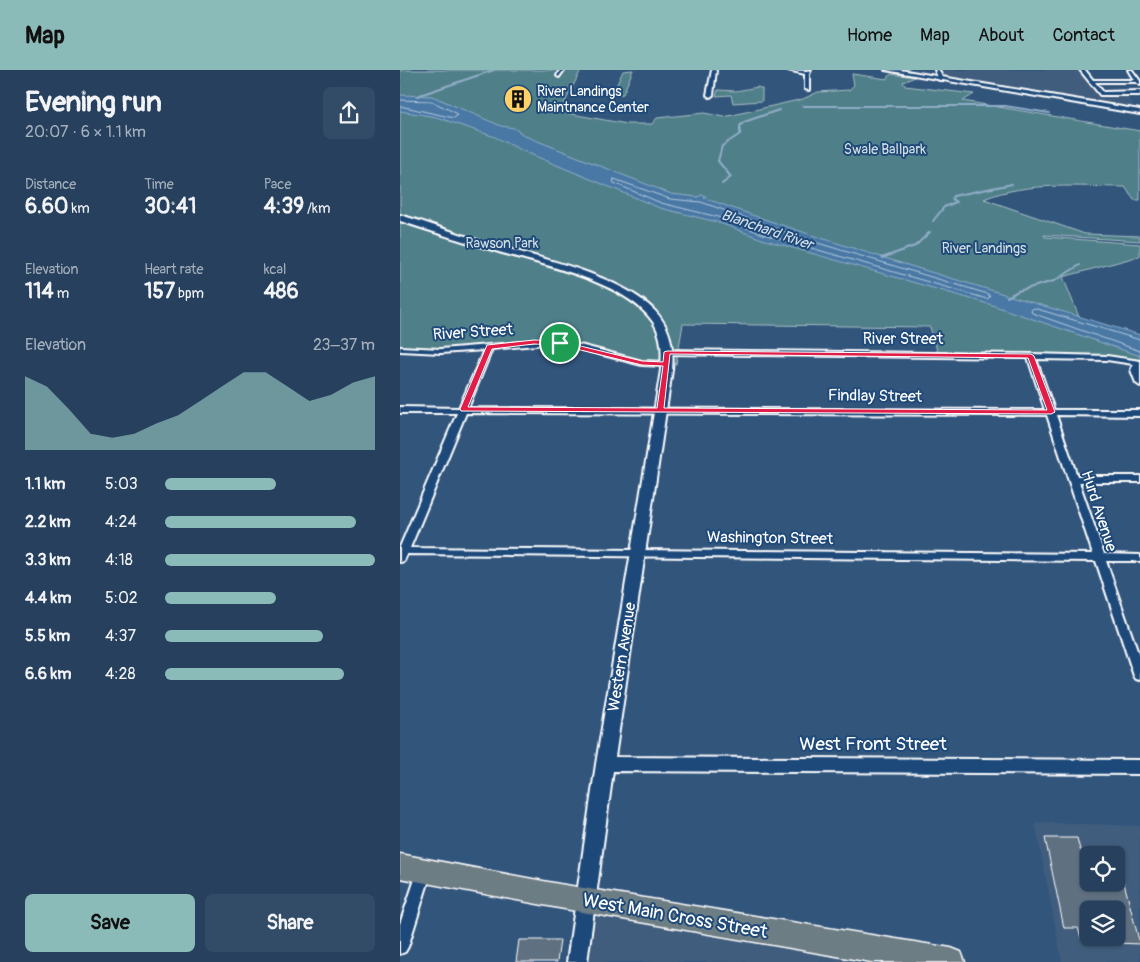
<!DOCTYPE html>
<meta charset="utf-8">
<style>
body{margin:0;font-family:Pangolin,sans-serif;background:#324b66;color:#f1f3f6;height:100vh;display:flex;flex-direction:column;font-size:19px;white-space:nowrap}
*{box-sizing:border-box;margin:0}
p{font-size:16px;color:#a4afbc}
.icon{flex:none;width:28px;height:28px;fill:none;stroke:currentColor;stroke-width:2;stroke-linecap:round;stroke-linejoin:round}
.map{position:relative;flex:1;overflow:hidden}
.drawer{display:flex;flex-direction:column;background:#26405d;width:400px}
.drawer>*{flex:none}
.tools{position:absolute;left:680px;top:776px;display:grid;gap:10px}
.tools a{display:grid;place-items:center;width:45px;height:45px;border-radius:8px;background:#26405d;box-shadow:0 1px 4px #0004,0 0 0 1px #425972;font-size:25px}
.pin{position:absolute;display:grid;place-items:center;width:42px;height:42px;color:#fff;margin:-21px;border:2px solid #fff;border-radius:50%;box-shadow:0 1px 5px #0007}
.round{display:grid;place-items:center;flex:none;width:52px;height:52px;border-radius:8px;background:#324b66}
.headline{display:flex;align-items:center;justify-content:space-between;height:85px;padding:0 25px}
h1{font-size:28px;font-weight:800;line-height:38px}
.figures{display:grid;grid-template-columns:repeat(3,1fr);gap:8px;height:85px;padding:5px 25px}
.figures div{display:grid;align-content:center}
.figures b{font-size:21px;font-weight:800}
.figures small{font-size:14px;font-weight:400}
.figures p{font-size:14px}
.chart{height:140px;padding:10px 25px}
.chart p{display:flex;justify-content:space-between}
.chart svg{width:100%;height:90px;margin-top:5px;fill:#8bbbb9;opacity:.7}
.primary-button{display:flex;gap:10px;margin-top:auto;padding:10px 25px}
.primary-button a{flex:1;height:58px;border-radius:8px;background:#8bbbb9;color:#111;font-size:20px;font-weight:800;line-height:58px;text-align:center}
.primary-button a+a{background:#324b66;color:#f1f3f6}
ul{padding:0 25px;list-style:none;font-size:16px}
li{display:grid;grid-template-columns:80px 60px 1fr;align-items:center;height:38px}
li i{height:12px;border-radius:6px;background:#8bbbb9}
header{display:flex;align-items:center;gap:30px;box-sizing:border-box;height:70px;padding:0 25px;background:#8bbbb9;color:#111}
header strong{font-size:24px}
nav{display:flex;gap:28px;margin-inline-start:auto;font-size:18px}
main{display:flex;flex:1;min-height:0}
.map>svg:first-child{display:block}
</style>
<header>
<strong>Map</strong>
<nav><a>Home</a><a>Map</a><a>About</a><a>Contact</a></nav>
</header>
<main>
<section class="drawer">
<div class="headline"><div><h1>Evening run</h1><p>20:07 · 6 × 1.1 km</p></div><a class="round"><svg class="icon" aria-label="share" viewBox="0 0 24 24"><path d="M12 15V3M7 8l5-5 5 5M5 13v7h14v-7"/></svg></a></div>
<div class="figures">
<div><p>Distance</p><b>6.60<small> km</small></b></div>
<div><p>Time</p><b>30:41</b></div>
<div><p>Pace</p><b>4:39<small> /km</small></b></div>
</div>
<div class="figures">
<div><p>Elevation</p><b>114<small> m</small></b></div>
<div><p>Heart rate</p><b>157<small> bpm</small></b></div>
<div><p>kcal</p><b>486</b></div>
</div>
<div class="chart"><p><span>Elevation</span>23–37 m</p>
<svg viewBox="0 0 160 44" preserveAspectRatio="none"><path d="M0 44V8L10 13L20 24L30 36L40 38L50 36L60 31L70 27L80 20L90 13L100 6L110 6L120 13L130 20L140 17L150 11L160 8V44z"/></svg>
</div>
<ul>
<li><b>1.1 km</b>5:03<i style="width:53%"></i></li>
<li><b>2.2 km</b>4:24<i style="width:91%"></i></li>
<li><b>3.3 km</b>4:18<i style="width:100%"></i></li>
<li><b>4.4 km</b>5:02<i style="width:53%"></i></li>
<li><b>5.5 km</b>4:37<i style="width:75%"></i></li>
<li><b>6.6 km</b>4:28<i style="width:85%"></i></li>
</ul>
<div class="primary-button"><a>Save</a><a>Share</a></div>
</section>
<div class="map">
<svg width="740" height="892" viewBox="0 0 740 892">
<rect width="100%" height="100%" fill="#32557c"/>
<filter id="ink" filterUnits="userSpaceOnUse"><feTurbulence type="fractalNoise" baseFrequency=".02" numOctaves="2"/><feDisplacementMap in="SourceGraphic" scale="10" xChannelSelector="R" yChannelSelector="G"/><feConvolveMatrix kernelMatrix="1 2 1 2 8 2 1 2 1" color-interpolation-filters="sRGB"/></filter>
<g filter="url(#ink)">
<!-- built -->
<g fill="#405d7d" fill-rule="evenodd">
<polygon points="537,0 682,0 698,24 725,24 738,42 541,9"/>
<path d="M635 752 740 756V892H662ZM689 785H716V812H689ZM689 840H716V868H689Z"/>
<polygon points="187,830 551,892 177,892"/>
</g>
<!-- green -->
<g fill="#507f89" stroke="#a8bfc4">
<path d="M0 0H181L160 42 227 54H252L257 48 304 43 324 47 403 29 418 22 449 20 454 15 452 4 487 9 491 4 515 7 503 12 505 16 574 24 563 31 740 61V130H734L725 117C679 117 627 111 584 129L685 164 740 166V171L644 165 645 167 740 174V186L663 207 679 247 740 270V313L732 292 707 288 538 284 530 257 283 254 276 294H249L160 273 61 280 0 279Z"/>
<polygon points="233,0 223,24 214,25 213,23 223,1"/>
<polygon points="358,17 362,19 362,31 333,33 331,25 316,26 318,20 336,21"/>
</g>
<!-- water -->
<path fill="#4878a5" stroke="#91aec9" d="M0 25 32 26 101 56 114 58 125 66 271 124 298 127 301 125 306 126 304 128C447 180 594 220 740 265V286L592 235 362 169 317 152 260 138 123 81 95 67 36 47 0 41Z"/>
<g fill="none" stroke-linecap="round" stroke-linejoin="round">
<!-- shore -->
<g stroke="#b6c9db" stroke-width="1">
<polyline points="0,30 31,31 56,43 57,46 54,48 0,36"/>
<polygon points="214,109 270,129 301,132 411,171 588,224 590,227 587,229 363,164 318,147 261,133 214,113"/>
<polyline points="740,270 634,238 631,240 632,243 740,281"/>
</g>
<!-- stream -->
<g stroke="#91aec9" stroke-width="2">
<polyline points="17,26 94,0"/>
<polyline points="403,36 605,36 649,43"/>
<polyline points="322,114 331,107 318,91 322,76 340,64 340,56 344,52 379,40"/>
<polyline points="533,151 544,137 556,132 552,129 553,126 612,114"/>
<polyline points="482,188 515,176 530,162"/>
<polyline points="607,227 618,221 654,211 680,195"/>
</g>
</g>
<!-- building -->
<g fill="#5f7080" stroke="#fff">
<polygon points="645,768 677,768 680,780 689,781 689,812 716,812 716,795 719,794 740,874 716,873 716,840 689,840 689,868 681,868 678,858 664,858"/>
<polygon points="119,870 160,870 157,892 116,892"/>
</g>
<g fill="none" stroke-linecap="round" stroke-linejoin="round">
<defs>
<g id="street">
<polygon points="160,0 164,0 159,7 157,6"/>
<polygon points="312,0 316,0 313,25 310,27 307,25"/>
<polygon points="388,0 406,1 411,0 409,4 409,20 405,19 405,4"/>
<polygon points="535,0 539,0 543,10 539,10"/>
<polygon points="680,0 685,0 693,10 734,10 728,0 732,0 740,11 740,15 736,12 695,12 703,22 740,21 740,25 700,25"/>
<path d="M148 270 172 273 242 291 266 292 270 294 266 296 242 295 172 277 148 274 92 279 68 338 645 340 628 288 264 284V280H267L631 284 707 286 740 291V316L736 313 731 300 733 294 707 290 636 289 654 340H740V346L656 345 677 406H740V412H679L704 484 740 485V491H706L740 589V610L736 609 734 606 696 491 7 484 4 491 0 492V477L57 343H0V337L59 338 84 280 41 283 0 281V277L41 279ZM66 343 647 345 693 484 10 478Z"/>
<polygon points="25,794 30,796 32,800 8,877 5,882 0,884 0,854 18,800 20,796"/>
</g>
<g id="secondary">
<polygon points="485,0 500,0 740,40 740,44"/>
<path d="M0 145C28 153 56 163 83 172 132 186 220 204 255 241 271 258 274 278 272 300L215 687 740 690V704L213 701 187 892H167L196 694 261 300C262 284 263 267 253 252 226 212 144 195 99 182 66 172 33 162 0 151Z"/>
</g>
<polygon id="highway" points="0,784 159,814 551,878 561,882 565,892 471,892 159,838 0,808"/>
</defs>
<!-- street casing -->
<use href="#street" stroke="#fff" stroke-width="4"/>
<!-- secondary casing -->
<use href="#secondary" stroke="#fff" stroke-width="4"/>
<!-- highway casing -->
<use href="#highway" stroke="#fff" stroke-width="3"/>
<!-- street -->
<use href="#street" fill="#1f4a7a" fill-rule="evenodd"/>
<!-- secondary -->
<use href="#secondary" fill="#1f4a7a" fill-rule="evenodd"/>
<!-- highway -->
<use href="#highway" fill="#6d7d84" fill-rule="evenodd"/>
</g>
</g>
<!-- route -->
<path fill="#e11d48" stroke="#fff" fill-rule="evenodd" d="M134 270 160 271 242 291 263 292 264 282 267 281 631 284 634 286 655 342 651 344 61 341 60 339 87 275ZM134 274 160 275 242 295 263 296 257 338 68 337 92 279ZM270 284 628 288 647 340 264 338Z"/>
<!-- icons -->
<defs>
<symbol id="building-disc" viewBox="-11 -11 22 22"><circle r="9.5" fill="#ffd166" stroke="#1f4a7a"/><path d="M-4-6H4V6H1V3H-1V6H-4ZM-2.5-4.3h1.7v1.8h-1.7ZM.8-4.3h1.7v1.8H.8ZM-2.5-1h1.7V.8h-1.7ZM.8-1h1.7V.8H.8Z" fill="#111"/></symbol>
</defs>
<g fill-rule="evenodd">
<use href="#building-disc" x="102" y="13" width="32" height="32"/>
</g>
<g text-anchor="middle" dominant-baseline="central" stroke-width="4" stroke-linejoin="round" paint-order="stroke">
<!-- far-poi labels -->
<g font-size="14" fill="#fff" stroke="#1f4a7a" text-anchor="start">
<text x="137" y="21">River Landings<tspan x="137" dy="16">Maintnance Center</tspan></text>
</g>
<!-- far-park labels -->
<g font-size="14" fill="#d3dfe2" stroke="#1f4a7a">
<text x="485" y="79">Swale Ballpark</text>
<text x="102" y="173">Rawson Park</text>
<text x="584" y="178">River Landings</text>
</g>
<!-- far-water labels -->
<g font-size="15" font-style="italic" fill="#d1dde8" stroke="#1f4a7a">
<text transform="translate(367 160) rotate(19)">Blanchard River</text>
</g>
<!-- street labels -->
<g font-size="16" fill="#fff" stroke="#1f4a7a">
<text transform="translate(73 262) rotate(-4)">River Street</text>
<text x="503" y="269">River Street</text>
<text transform="translate(475 326) rotate(1)">Findlay Street</text>
<text transform="translate(699 441) rotate(72)">Hurd Avenue</text>
<text transform="translate(370 468) rotate(1)">Washington Street</text>
<text transform="translate(222 587) rotate(-81)">Western Avenue</text>
</g>
<!-- near-street labels -->
<g font-size="19" fill="#fff" stroke="#1f4a7a">
<text x="473" y="674">West Front Street</text>
<text transform="translate(275 846) rotate(10)">West Main Cross Street</text>
</g>
</g>
</svg>
<div class="tools">
<a><svg class="icon" aria-label="locate" viewBox="0 0 24 24"><circle cx="12" cy="12" r="6"/><path d="M12 2v4M12 18v4M2 12h4M18 12h4"/></svg></a>
<a><svg class="icon" aria-label="layers" viewBox="0 0 24 24"><path d="M12 4l9 5-9 5-9-5zM3 14l9 5 9-5"/></svg></a>
</div>
<div class="pin" style="left:160px;top:273px;background:#1e9e55"><svg class="icon" aria-label="arrive" viewBox="0 0 24 24"><path d="M6 21V4h12l-3 4 3 4H6"/></svg></div>
</div>
</main>
